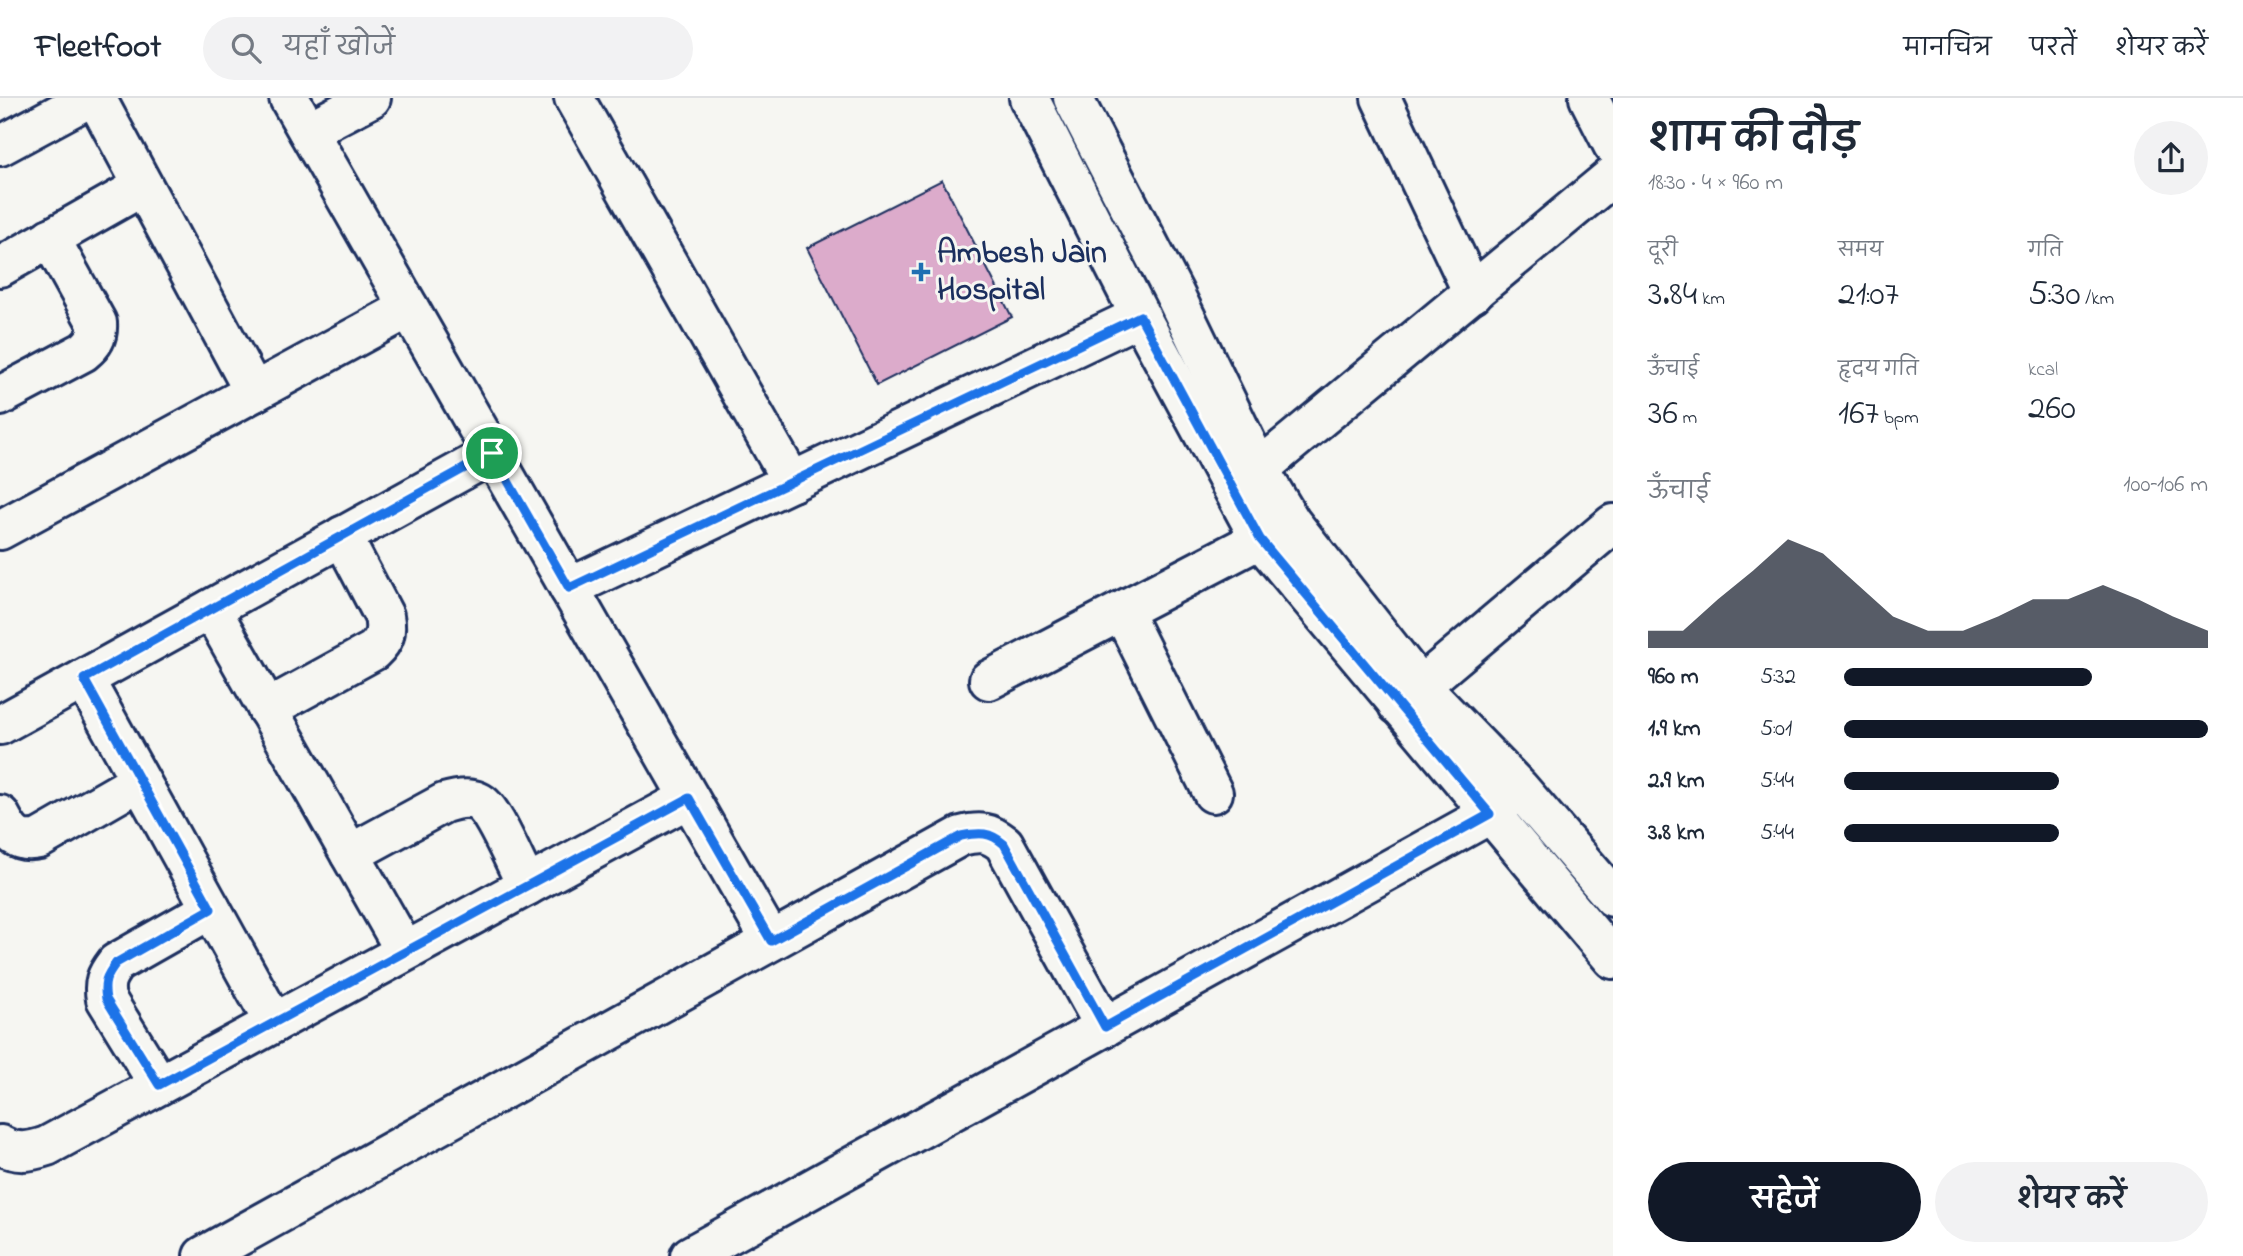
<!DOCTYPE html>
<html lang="hi">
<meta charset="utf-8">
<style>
body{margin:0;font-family:"Indie Flower","Playpen Sans Deva",sans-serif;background:#f2f2f3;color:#1f2937;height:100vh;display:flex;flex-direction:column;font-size:26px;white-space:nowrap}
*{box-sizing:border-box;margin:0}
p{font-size:23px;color:#747a83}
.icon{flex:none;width:38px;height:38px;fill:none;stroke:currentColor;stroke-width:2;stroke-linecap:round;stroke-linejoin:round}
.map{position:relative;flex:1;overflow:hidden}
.sheet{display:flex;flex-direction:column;background:#fff;width:630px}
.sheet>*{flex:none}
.pin{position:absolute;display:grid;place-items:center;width:60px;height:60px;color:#fff;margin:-30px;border:4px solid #fff;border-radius:50%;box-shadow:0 2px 7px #0007}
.round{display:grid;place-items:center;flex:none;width:74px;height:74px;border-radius:37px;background:#f2f2f3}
.overview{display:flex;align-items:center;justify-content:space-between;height:119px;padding:0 35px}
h1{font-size:38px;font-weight:600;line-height:52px}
.stats{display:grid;grid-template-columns:repeat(3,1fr);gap:10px;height:119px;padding:7px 35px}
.stats div{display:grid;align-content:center}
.stats b{font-size:35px;font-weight:600}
.stats small{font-size:19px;font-weight:400}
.stats p{font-size:19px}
.chart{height:196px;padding:14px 35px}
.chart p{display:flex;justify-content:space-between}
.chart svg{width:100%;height:126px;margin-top:7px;fill:#111827;opacity:.7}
.primary-button{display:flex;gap:14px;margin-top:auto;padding:14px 35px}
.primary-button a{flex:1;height:80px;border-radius:42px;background:#111827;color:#fff;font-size:28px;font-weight:600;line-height:80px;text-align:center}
.primary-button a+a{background:#f2f2f3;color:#1f2937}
ul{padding:0 35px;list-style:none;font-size:23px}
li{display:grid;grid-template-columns:112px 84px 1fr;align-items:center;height:52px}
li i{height:18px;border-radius:9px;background:#111827}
header{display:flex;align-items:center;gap:42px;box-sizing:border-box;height:98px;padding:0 35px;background:#fff;border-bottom:2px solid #e0e1e3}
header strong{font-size:33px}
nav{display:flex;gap:38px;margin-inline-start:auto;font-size:24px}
.search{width:490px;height:63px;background:#f2f2f3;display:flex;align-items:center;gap:18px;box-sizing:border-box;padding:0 24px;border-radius:38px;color:#747a83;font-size:26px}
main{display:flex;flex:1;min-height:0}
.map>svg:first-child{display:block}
</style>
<header>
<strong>Fleetfoot</strong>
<div class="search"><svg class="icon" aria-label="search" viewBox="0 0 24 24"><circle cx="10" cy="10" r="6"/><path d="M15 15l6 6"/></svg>यहाँ खोजें</div>
<nav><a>मानचित्र</a><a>परतें</a><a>शेयर करें</a></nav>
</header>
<main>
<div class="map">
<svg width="1613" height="1158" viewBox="0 0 1613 1158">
<rect width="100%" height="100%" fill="#f6f6f2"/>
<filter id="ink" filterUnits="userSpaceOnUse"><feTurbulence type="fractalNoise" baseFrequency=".0143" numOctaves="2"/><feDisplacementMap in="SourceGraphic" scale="14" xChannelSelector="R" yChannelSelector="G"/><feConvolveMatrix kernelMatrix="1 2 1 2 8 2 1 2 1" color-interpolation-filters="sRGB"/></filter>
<g filter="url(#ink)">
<!-- building -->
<polygon fill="#dcabcb" stroke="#1b2f5e" stroke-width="2" points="942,82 1012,219 877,287 807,150"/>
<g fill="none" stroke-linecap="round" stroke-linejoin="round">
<defs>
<g id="minor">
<polyline points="96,0 254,294"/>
<polyline points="289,0 771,843"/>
<polyline points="574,0 792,384"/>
<polyline points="1381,0 1473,195"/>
<polyline points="1589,0 1613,47"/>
<polyline points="308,33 371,0"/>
<polyline points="0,48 89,0"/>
<polyline points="0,169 143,88"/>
<path d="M0 298 83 254C93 246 98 239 97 225L50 140"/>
<polyline points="1259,371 1613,78"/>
<polyline points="0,432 409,210"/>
<polyline points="569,490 1140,218"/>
<polyline points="211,511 405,853"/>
<polyline points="1122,513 1213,695"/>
<polyline points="84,581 274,925"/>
<polyline points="989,582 1260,441"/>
<polyline points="1398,607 1613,426"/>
<path d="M267 611 373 553C385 542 387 534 384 518L342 438"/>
<polyline points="0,627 492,356"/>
<path d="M0 717C10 736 17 746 39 741L140 683"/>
<path d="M350 756 444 705C457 701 475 697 485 709 498 723 517 769 527 788"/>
<path d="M159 987 106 901C103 885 106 878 116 865L211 811"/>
<path d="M0 1047C17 1056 29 1054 47 1048L689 700"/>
<path d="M203 1158 961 738C980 733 989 734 1004 746L1105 929"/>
<polyline points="690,1158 1490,716 1515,694"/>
</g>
<g id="major">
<polyline points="1029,0 1140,218 1260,441 1613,861"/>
<polyline points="1073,0 1173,193 1259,371 1291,424 1420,588 1519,690 1613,799"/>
</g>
</defs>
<!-- minor casing -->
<use href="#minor" stroke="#1b2f5e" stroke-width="44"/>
<!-- major casing -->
<use href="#major" stroke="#1b2f5e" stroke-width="44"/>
<!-- minor -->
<use href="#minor" stroke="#f6f6f2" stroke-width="38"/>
<!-- major -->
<use href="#major" stroke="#f6f6f2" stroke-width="38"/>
</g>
</g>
<g fill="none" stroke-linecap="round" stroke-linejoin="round" filter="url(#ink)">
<defs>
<path id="route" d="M1140 218 1260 441 1490 716 1105 929 1004 746C990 734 980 734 961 738L771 843 689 700 159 987 106 901C103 885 106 878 116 865L211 811 84 581 492 355 569 490Z"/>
</defs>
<!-- route casing -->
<use href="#route" stroke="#fff" stroke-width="14"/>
<!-- route -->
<use href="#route" stroke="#1a73e8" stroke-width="9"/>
</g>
<!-- markers -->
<path fill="#1f6fb2" stroke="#f6f6f2" stroke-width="2.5" d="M917.5 163.5h7v7h7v7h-7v7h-7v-7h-7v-7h7z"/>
<g text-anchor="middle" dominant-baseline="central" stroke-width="6" stroke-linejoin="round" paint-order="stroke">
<!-- poi labels -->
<g font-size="32" font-weight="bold" fill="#1b2f5e" stroke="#f6f6f2" text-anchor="start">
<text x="937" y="156">Ambesh Jain<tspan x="937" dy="37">Hospital</tspan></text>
</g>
</g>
</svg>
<div class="pin" style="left:492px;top:355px;background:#1e9e55"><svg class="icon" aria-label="arrive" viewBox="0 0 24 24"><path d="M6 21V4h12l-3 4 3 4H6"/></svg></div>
</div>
<section class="sheet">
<div class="overview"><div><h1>शाम की दौड़</h1><p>18:30 · 4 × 960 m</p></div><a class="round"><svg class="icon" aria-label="share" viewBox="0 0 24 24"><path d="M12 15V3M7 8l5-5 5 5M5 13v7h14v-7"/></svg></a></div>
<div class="stats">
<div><p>दूरी</p><b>3.84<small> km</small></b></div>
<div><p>समय</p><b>21:07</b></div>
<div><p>गति</p><b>5:30<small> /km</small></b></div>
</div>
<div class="stats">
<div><p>ऊँचाई</p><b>36<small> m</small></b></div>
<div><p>हृदय गति</p><b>167<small> bpm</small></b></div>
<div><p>kcal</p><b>260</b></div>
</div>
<div class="chart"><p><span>ऊँचाई</span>100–106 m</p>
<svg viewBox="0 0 160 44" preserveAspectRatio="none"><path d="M0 44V38L10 38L20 27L30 17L40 6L50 11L60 22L70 33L80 38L90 38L100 33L110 27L120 27L130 22L140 27L150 33L160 38V44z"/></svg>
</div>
<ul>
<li><b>960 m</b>5:32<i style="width:68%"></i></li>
<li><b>1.9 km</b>5:01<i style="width:100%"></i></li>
<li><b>2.9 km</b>5:44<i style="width:59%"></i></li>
<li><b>3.8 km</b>5:44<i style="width:59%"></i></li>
</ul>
<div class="primary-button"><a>सहेजें</a><a>शेयर करें</a></div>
</section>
</main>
